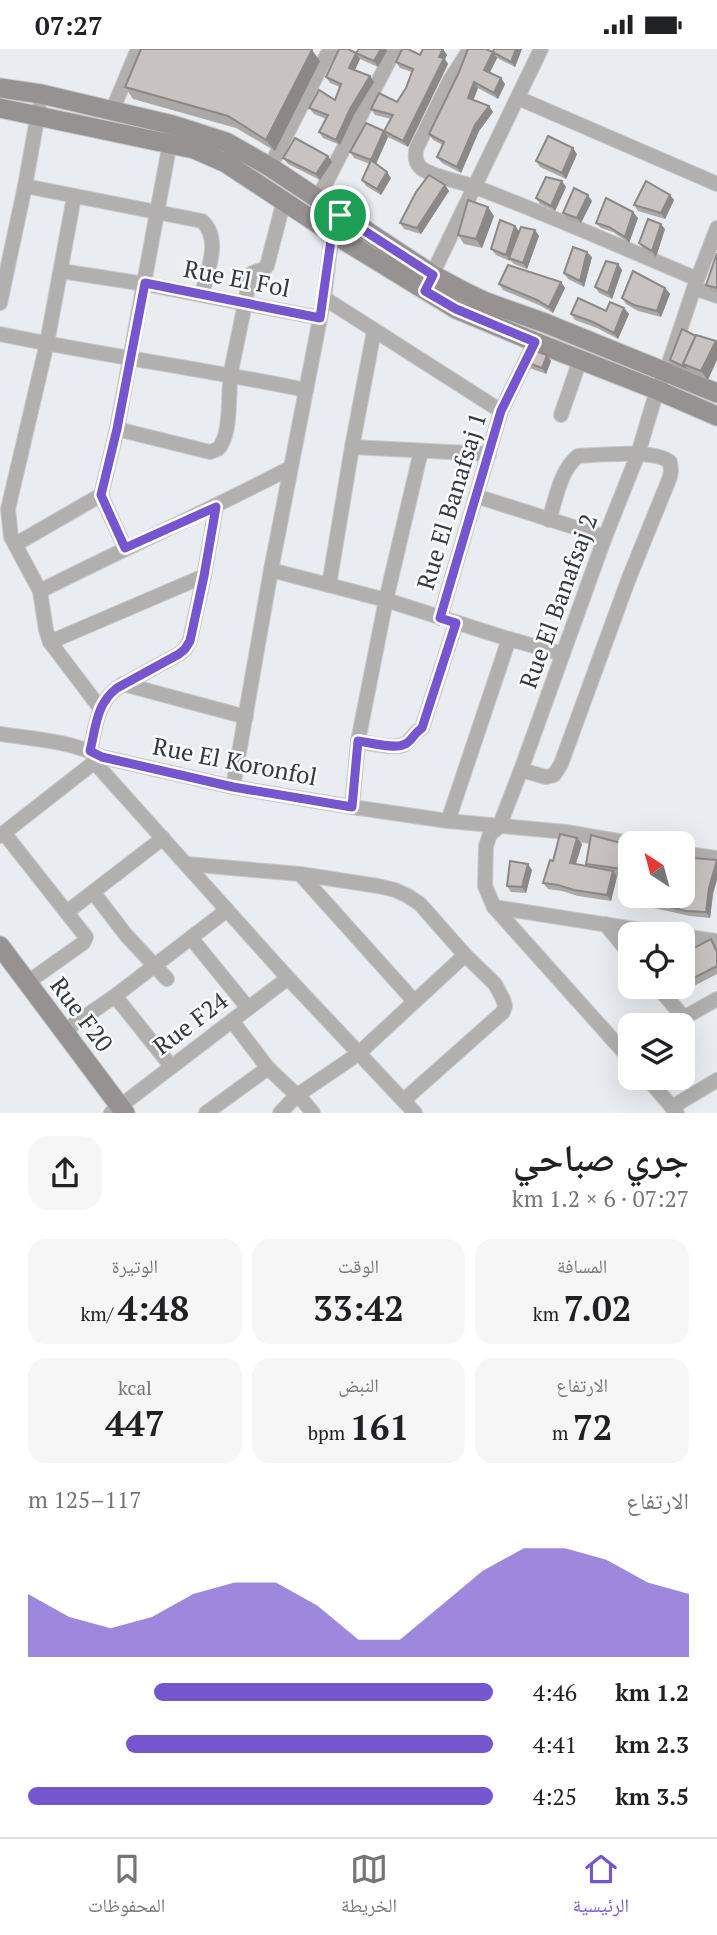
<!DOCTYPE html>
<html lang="ar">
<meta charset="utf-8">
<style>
body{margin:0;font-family:"PT Serif","Noto Naskh Arabic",serif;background:#f6f6f6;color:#202124;direction:rtl;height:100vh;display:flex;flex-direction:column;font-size:26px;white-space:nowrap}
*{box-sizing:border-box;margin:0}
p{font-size:23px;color:#757577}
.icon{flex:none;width:38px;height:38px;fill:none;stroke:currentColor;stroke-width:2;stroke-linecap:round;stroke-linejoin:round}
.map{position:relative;height:1064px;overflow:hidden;direction:ltr}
.side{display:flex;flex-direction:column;background:#fff;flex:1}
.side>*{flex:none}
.needle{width:46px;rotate:324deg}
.fabs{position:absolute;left:618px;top:782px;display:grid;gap:14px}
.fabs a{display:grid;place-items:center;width:77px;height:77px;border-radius:14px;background:#fff;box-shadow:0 7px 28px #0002;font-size:35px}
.pin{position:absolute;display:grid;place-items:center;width:60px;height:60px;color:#fff;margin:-30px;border:4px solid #fff;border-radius:50%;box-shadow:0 2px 7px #0007}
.round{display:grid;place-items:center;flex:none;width:74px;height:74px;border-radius:21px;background:#f6f6f6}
.summary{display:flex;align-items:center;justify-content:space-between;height:119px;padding:0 28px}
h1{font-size:38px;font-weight:600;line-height:52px}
.figures{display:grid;grid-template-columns:repeat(3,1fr);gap:10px;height:119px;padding:7px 28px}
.figures div{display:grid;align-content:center;border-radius:18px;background:#f6f6f6;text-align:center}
.figures b{font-size:35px;font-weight:600}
.figures small{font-size:19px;font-weight:400}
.figures p{font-size:19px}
.chart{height:196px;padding:14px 28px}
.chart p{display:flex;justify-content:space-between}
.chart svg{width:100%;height:126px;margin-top:7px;fill:#7656cf;opacity:.7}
ul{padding:0 28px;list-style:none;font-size:23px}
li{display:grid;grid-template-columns:112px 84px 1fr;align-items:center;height:52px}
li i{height:18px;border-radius:9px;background:#7656cf}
.status{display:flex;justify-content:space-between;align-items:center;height:49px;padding:0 35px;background:#fff;direction:ltr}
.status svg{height:19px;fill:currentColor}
.menu{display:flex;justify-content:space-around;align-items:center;height:98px;border-top:2px solid #e0e0e0;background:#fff;font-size:19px;color:#757577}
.menu a{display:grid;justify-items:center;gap:4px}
.menu .active{color:#7656cf}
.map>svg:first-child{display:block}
</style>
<div class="status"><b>07:27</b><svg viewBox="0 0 49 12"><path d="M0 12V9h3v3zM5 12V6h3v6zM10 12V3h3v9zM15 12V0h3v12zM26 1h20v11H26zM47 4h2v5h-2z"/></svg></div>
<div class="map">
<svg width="717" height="1064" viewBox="0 0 717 1064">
<rect width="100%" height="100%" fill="#e9edf1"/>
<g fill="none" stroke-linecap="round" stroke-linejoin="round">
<defs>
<g id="street">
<path d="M470 0 450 31 417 98C415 105 414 112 420 118 430 128 461 132 475 138 550 166 624 199 697 230"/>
<polyline points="518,49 717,135"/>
<polyline points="112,62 138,0"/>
<polyline points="270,118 330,0"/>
<path d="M25 137 202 172C222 190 207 223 202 245"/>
<polyline points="74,148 47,294 8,460 11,488 40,542 46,581 50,593 100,659"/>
<polyline points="318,149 395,0"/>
<polyline points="61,222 145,235 320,269"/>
<polyline points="428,234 541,0"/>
<polyline points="694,239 717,247"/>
<polyline points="324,249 501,362"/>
<polyline points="0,254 25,137 39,59"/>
<path d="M0 285C101 306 204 320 306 341"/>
<polyline points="561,366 580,311"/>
<path d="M117 380 210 403C216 401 220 400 222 394 231 378 228 343 231 323 237 291 245 259 250 226 255 221 262 223 267 217L284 151"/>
<polyline points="352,398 489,405"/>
<polyline points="476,447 605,488"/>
<polyline points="16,495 101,446"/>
<polyline points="125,499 101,446 117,380 171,88"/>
<polyline points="271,521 386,551 509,590 563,605"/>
<polyline points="329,536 352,398 374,282"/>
<path d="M40 542C123 500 208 462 290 419"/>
<polyline points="440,569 501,362 532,299"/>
<polyline points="50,593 204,527"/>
<polyline points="123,635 246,668"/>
<path d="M0 685C33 690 72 692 102 708L233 738 352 758 448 772 566 783 630 794"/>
<path d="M358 692C369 694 396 701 405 695 412 691 412 685 422 679L456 574"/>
<path d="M90 702C96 678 96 655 117 639L179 605 185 600 190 591 204 527 216 458"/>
<polyline points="95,714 288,929 415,1064"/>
<path d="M521 721 546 728 554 726 561 715 629 529 670 428 671 422 670 413C654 400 599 406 578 407 560 421 556 450 549 471"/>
<polyline points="233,738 271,521 324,249 332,184 335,178"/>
<polyline points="352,758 358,692 386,551 421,402"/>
<polyline points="448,772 509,590"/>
<polyline points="4,784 86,888 83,894 28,933"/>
<polyline points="0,787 101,708"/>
<polyline points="682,804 717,809"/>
<polyline points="187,815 300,825 378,837 395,841 408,847 420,855 465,906 495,935 503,950 505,957 503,963 404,1051"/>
<polyline points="300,825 414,952"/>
<polyline points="93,843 126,886 167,930"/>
<polyline points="494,858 672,886"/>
<polyline points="67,863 163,789"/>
<polyline points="605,875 630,905"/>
<polyline points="682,887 717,892"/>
<polyline points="191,889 248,959"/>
<polyline points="658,938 684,969"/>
<polyline points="115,947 171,1017"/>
<polyline points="232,972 268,1019 304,1053 313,1064"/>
<polyline points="671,976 717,950"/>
<polyline points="64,982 115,947 227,861"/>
<polyline points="630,1010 494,858 485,837 486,797 490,785 499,778 521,721 605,488 638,405 657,341 666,323 694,239 717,179"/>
<polyline points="647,1029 677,1064"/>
<polyline points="672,1058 717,1031"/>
<polyline points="111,1064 288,929"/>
<polyline points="206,1064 268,1019"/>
<polyline points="280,1064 296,1047 358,1005 465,906"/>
</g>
<g id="secondary">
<polyline points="0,39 41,45 173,76 226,93 270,118 433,226 463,242 486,253 545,274 717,344"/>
<polyline points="0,59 194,100 226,114 332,184 456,260 535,293 657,341 717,367"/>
<polyline points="0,897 125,1064"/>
</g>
</defs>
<!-- street casing -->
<use href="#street" stroke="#c6c9cd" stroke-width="16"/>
<!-- secondary casing -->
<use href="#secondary" stroke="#c6c9cd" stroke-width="21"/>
<!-- street -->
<use href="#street" stroke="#b2b0af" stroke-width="14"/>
<!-- secondary -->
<use href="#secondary" stroke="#969291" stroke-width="19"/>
</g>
<!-- wall -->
<g fill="#aca8a6">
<polygon points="443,0 447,6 445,10 448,15 408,98 388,88 384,82 391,70 375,66 371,60 397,53 406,39 412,23 400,19 396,13"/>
<polygon points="522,0 515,18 497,9 490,23 505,35 498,50 478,39 473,51 489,57 493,63 479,82 461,124 442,114 437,108 443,96 433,91 429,85 493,3"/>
<polygon points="387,2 378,18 360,10 355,21 374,33 354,66 340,96 323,89 319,83 326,70 314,65 309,59 335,51 340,38 330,34 326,28 356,4"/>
<polygon points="320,12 275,102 236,79 133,50 125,38"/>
<polygon points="384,82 388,88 376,115 391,129 381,146 366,137 362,131 370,115 354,109 350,103"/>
<polygon points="577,105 566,130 540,118 536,112"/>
<polygon points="283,109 332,113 320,131 288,115"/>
<polygon points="445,136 449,142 421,185 404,180 400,174"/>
<polygon points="566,138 555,162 540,155 536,149"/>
<polygon points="670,146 674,151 665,170 638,162 634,156"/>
<polygon points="592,152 581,174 568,170 563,164"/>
<polygon points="494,167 482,199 464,195 458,186"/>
<polygon points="638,169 629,194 613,183 601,179 596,174"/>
<polygon points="515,177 519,183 535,181 539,187 527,220 514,215 510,211 510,212 496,206 491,200"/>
<polygon points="665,180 656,208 643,200 639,194"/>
<polygon points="717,204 717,244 710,242 706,236"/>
<polygon points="592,208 584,238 568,230 564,224"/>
<polygon points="618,215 622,221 612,250 599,244 595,238"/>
<polygon points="561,233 565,239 553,264 541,257 503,241 499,235"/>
<polygon points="665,239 670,245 661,268 638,262 626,255 622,249"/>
<polygon points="624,259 629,265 618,290 597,279 575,271 571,265 606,262"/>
<polygon points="696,287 708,331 674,317 670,311"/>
<polygon points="547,306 551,312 546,325 527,318 523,312"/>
<polygon points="617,793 630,795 630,829 617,827 611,852 578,847 562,842 548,840 543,834 553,812 582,795 576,815 587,817 586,815"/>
<polygon points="532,821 526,844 511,843 507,837"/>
<polygon points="713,845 710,869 690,867 645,857 641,851"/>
<polygon points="715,896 717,900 717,925 692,938 688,932"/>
</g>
<!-- shaded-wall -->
<g fill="#8c8887">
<polygon points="381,0 386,0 387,2 378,18 374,12"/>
<polygon points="443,0 447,6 445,10 448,15 408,98 403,92"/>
<polygon points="516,0 522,0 515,18 511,13"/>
<polygon points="312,1 320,12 275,102 266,91"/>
<polygon points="493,3 497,9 488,27 484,21"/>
<polygon points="356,4 360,10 353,25 349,19"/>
<polygon points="370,27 374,33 354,66 340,96 336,91 350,60"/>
<polygon points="501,29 505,35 498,50 494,44"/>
<polygon points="474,33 478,39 472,55 468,49"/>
<polygon points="489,57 493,63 479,82 461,124 457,118 475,76"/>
<polygon points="384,82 388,88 375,117 371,111"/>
<polygon points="573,99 577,105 566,130 562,124"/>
<polygon points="328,107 332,113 320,131 316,125"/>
<polygon points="387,123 391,129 381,146 377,140"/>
<polygon points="562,132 566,138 555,162 551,157"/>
<polygon points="445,136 449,142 421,185 417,179"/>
<polygon points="588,146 592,152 581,174 577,169"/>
<polygon points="670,146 674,151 665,170 661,164"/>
<polygon points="488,158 494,167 482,199 476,190"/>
<polygon points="633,163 638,169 629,194 625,188"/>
<polygon points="661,175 665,180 656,208 652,202"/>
<polygon points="515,177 520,183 510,212 506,206"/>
<polygon points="535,181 539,187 527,220 523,214"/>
<polygon points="587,203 592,208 584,238 580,232"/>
<polygon points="618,215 622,221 612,250 608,244"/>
<polygon points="561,233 565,239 553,264 549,258"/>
<polygon points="665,239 670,245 661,268 657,262"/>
<polygon points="624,259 629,265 618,290 614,284"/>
<polygon points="716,292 717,294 717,311 708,331 701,322"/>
<polygon points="547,306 551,312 546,325 542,319"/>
<polygon points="577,789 582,795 574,820 570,814"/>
<polygon points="717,811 717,831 713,845 710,869 706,863 709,839"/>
<polygon points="528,815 532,821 526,844 522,838"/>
<polygon points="613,822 617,828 611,852 607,846"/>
</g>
<!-- building -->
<g fill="#c8c3c1" stroke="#8c8887" stroke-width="2">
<polygon points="141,0 310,0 312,1 266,91 228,67 125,38"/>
<polygon points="339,0 348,0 356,4 359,0 381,0 374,12 356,4 349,19 370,27 350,60 336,91 319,83 328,66 309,59 319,41 335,51 341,35 326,28"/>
<polygon points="402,0 408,0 420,6 423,0 443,0 439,8 444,9 403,92 384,82 393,66 371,60 379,44 397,53 406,39 413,20 396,13"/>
<polygon points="468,0 486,0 493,3 484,21 501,29 494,44 474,33 468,49 489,57 475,76 457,118 437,108 444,93 429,85 459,23"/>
<polygon points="494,0 516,0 511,13 493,3"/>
<polygon points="366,74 384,82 371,111 350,103"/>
<polygon points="548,87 573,99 562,124 536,112"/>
<polygon points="295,89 328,107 316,125 283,109"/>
<polygon points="371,111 387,123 377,140 362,131"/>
<polygon points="429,126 445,136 417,179 400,174 416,143"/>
<polygon points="546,128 562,132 551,157 536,149"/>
<polygon points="646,132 670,146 661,164 634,156"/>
<polygon points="574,139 588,146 577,169 563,164"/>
<polygon points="606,149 633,163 625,188 609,178 596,174"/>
<polygon points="468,151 488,158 476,190 458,186"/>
<polygon points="648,170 661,175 652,202 639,194"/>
<polygon points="500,171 515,177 506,206 491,200"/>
<polygon points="521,178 535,181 523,214 509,209"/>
<polygon points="573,198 587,203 580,232 564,224"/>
<polygon points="717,204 717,239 706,236"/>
<polygon points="606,212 618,215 608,244 595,238"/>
<polygon points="508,216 561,233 549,258 537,251 499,235"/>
<polygon points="633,222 665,239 657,262 634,256 622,249"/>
<polygon points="578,249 606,262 610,253 624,259 614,284 593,273 571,265"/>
<polygon points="682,280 696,287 683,315 685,318 670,311"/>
<polygon points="696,286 716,292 701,322 683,315"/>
<polygon points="533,301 547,306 542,319 523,312 526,304"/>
<polygon points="560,785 577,789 570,814 613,822 607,846 574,841 558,836 543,834 550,811 553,812"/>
<polygon points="591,786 617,793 630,795 630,821 586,815"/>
<polygon points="682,808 717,811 709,839 706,863 686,862 641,851 642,847 682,847"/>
<polygon points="510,812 528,815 522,838 507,837"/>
<polygon points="711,890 717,903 717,917 688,932 682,922 682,905"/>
</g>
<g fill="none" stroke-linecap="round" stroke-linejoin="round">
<defs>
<path id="route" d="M340 166 433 226 425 242 456 260 535 293 501 362 440 569 456 574 422 679C413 685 412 692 405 695 396 701 369 693 358 692L352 758 233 738 102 708 90 702C96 678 96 655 117 639L179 605 185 600 190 592 204 527 216 458 125 499 101 446 117 380 145 234 320 269 332 184Z"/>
</defs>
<!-- route casing -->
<use href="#route" stroke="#fff" stroke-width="14"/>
<!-- route -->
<use href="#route" stroke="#7656cf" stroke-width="9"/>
</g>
<g text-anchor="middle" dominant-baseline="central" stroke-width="5" stroke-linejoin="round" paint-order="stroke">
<!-- street labels -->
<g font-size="24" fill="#38393b" stroke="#f7fbfe">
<text transform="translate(237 229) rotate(11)">Rue El Fol</text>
<text transform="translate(451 452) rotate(-73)">Rue El Banafsaj 1</text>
<text transform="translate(558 552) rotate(-70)">Rue El Banafsaj 2</text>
<text transform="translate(235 712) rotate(11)">Rue El Koronfol</text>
<text transform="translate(82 965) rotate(53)">Rue F20</text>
<text transform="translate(190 974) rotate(-37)">Rue F24</text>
</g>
</g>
</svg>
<div class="fabs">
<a><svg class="needle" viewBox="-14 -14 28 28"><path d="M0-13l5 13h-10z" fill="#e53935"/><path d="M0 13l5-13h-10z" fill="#757577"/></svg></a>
<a><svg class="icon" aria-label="locate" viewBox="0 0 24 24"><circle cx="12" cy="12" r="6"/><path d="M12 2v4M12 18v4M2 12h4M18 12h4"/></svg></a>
<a><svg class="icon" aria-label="layers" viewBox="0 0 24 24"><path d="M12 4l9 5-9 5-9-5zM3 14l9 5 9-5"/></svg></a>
</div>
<div class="pin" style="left:340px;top:166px;background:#1e9e55"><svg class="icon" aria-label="arrive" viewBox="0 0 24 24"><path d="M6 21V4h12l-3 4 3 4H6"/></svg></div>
</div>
<section class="side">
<div class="summary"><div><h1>جري صباحي</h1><p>07:27 · 6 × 1.2 km</p></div><a class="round"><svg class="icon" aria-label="share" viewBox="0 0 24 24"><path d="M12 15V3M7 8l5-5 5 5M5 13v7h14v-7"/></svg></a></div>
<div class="figures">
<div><p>المسافة</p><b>7.02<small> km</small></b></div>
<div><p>الوقت</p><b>33:42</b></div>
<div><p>الوتيرة</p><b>4:48<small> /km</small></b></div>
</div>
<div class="figures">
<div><p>الارتفاع</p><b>72<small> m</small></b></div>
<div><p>النبض</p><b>161<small> bpm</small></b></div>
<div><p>kcal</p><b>447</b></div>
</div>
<div class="chart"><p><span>الارتفاع</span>117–125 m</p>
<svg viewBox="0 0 160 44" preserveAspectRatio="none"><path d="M0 44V22L10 30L20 34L30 30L40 22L50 18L60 18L70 26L80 38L90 38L100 26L110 14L120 6L130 6L140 10L150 18L160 22V44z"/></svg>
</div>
<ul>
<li><b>1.2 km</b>4:46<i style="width:73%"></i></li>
<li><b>2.3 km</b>4:41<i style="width:79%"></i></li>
<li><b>3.5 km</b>4:25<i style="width:100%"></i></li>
</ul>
</section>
<nav class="menu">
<a class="active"><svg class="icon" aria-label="home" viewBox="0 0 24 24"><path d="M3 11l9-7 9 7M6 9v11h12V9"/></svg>الرئيسية</a>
<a><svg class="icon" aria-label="map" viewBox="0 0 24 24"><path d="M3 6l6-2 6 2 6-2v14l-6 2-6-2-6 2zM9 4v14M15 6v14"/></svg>الخريطة</a>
<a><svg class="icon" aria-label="saved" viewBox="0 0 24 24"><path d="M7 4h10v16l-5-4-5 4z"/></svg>المحفوظات</a>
</nav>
